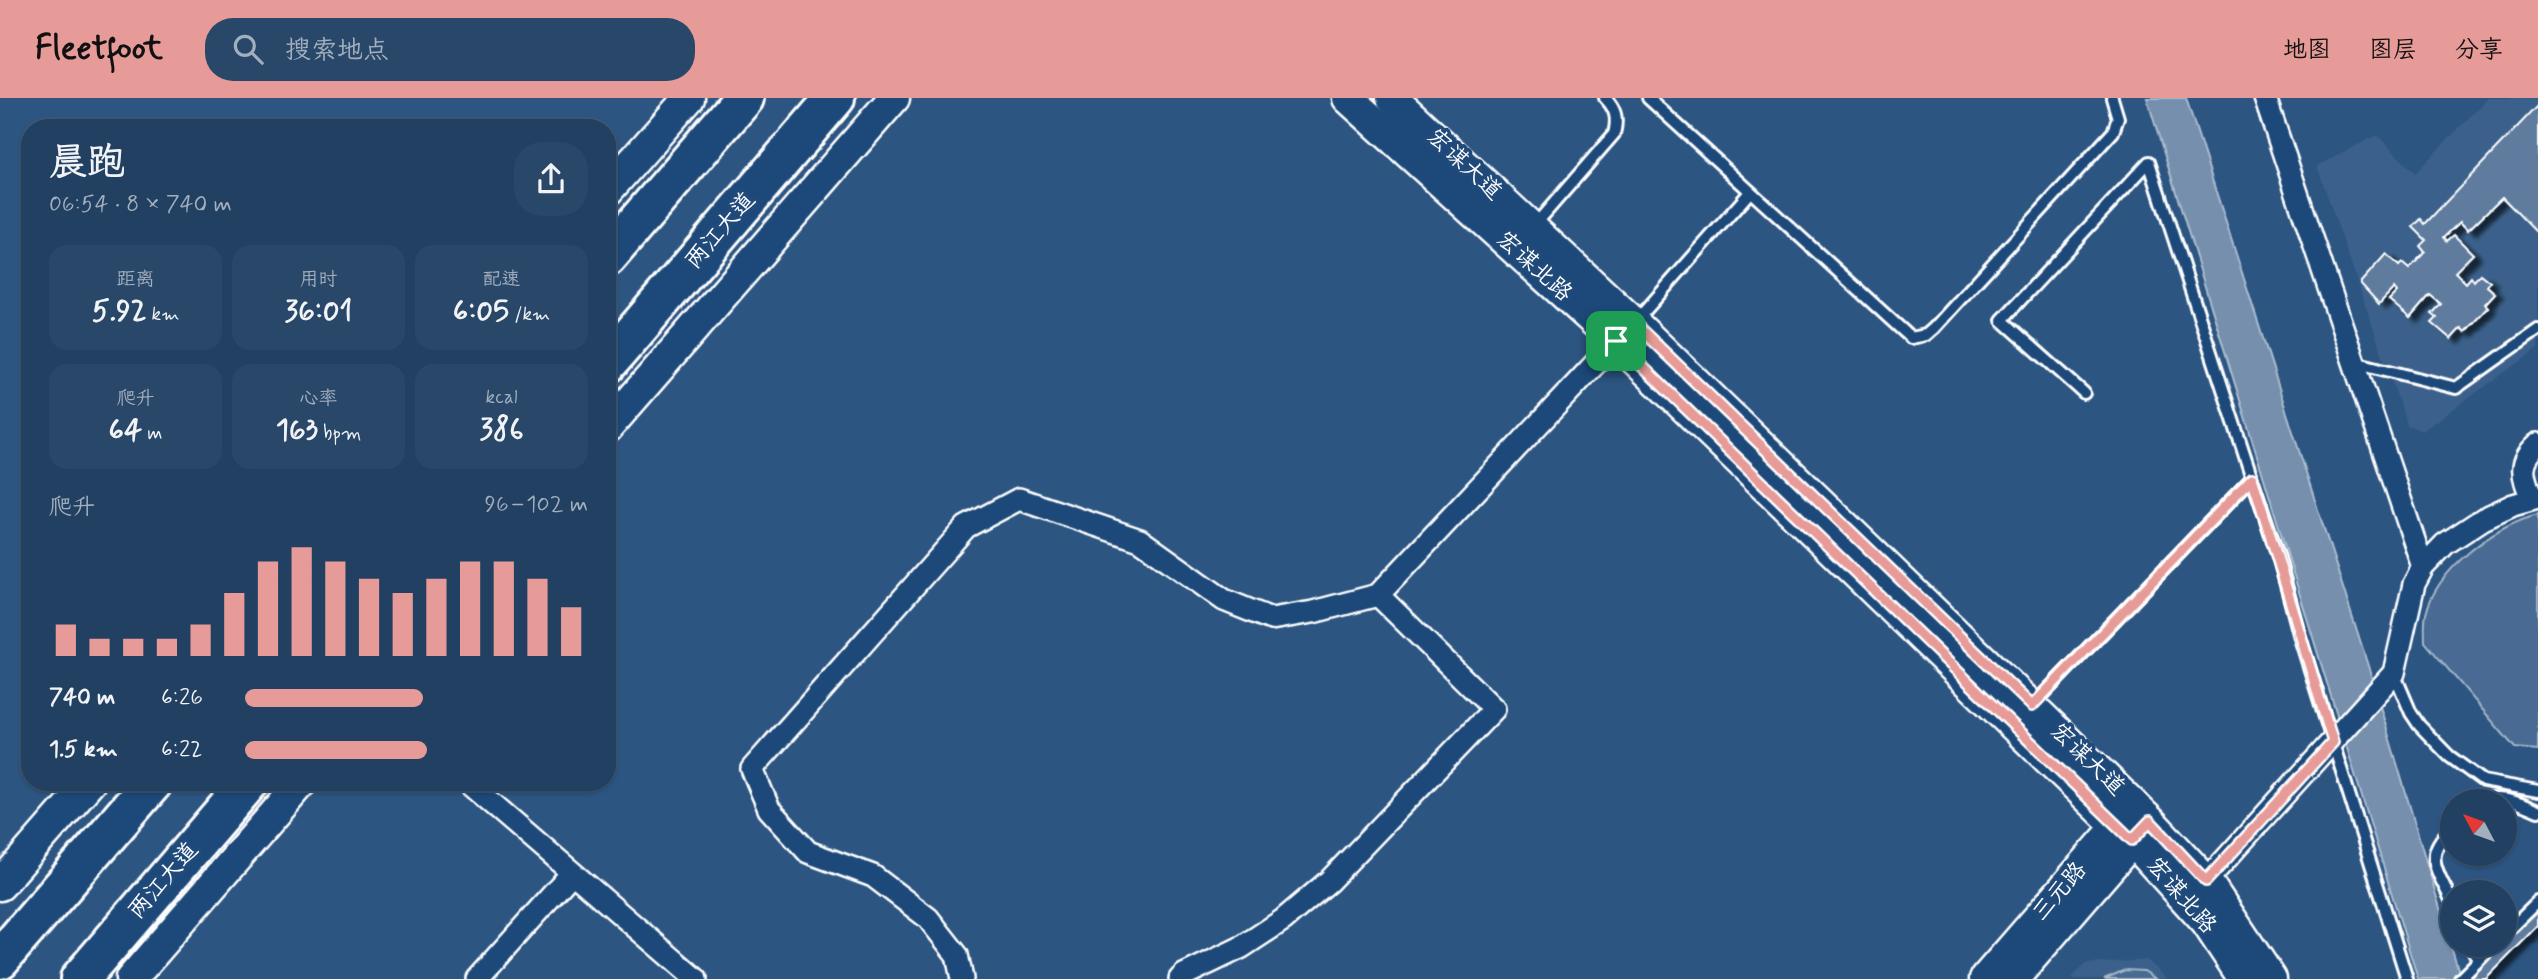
<!DOCTYPE html>
<html lang="zh">
<meta charset="utf-8">
<style>
body{margin:0;font-family:Mynerve,"LXGW WenKai TC",sans-serif;background:#294768;color:#f1f3f6;height:100vh;display:flex;flex-direction:column;font-size:26px;white-space:nowrap}
*{box-sizing:border-box;margin:0}
p{font-size:23px;color:#a2afbe}
.icon{flex:none;width:38px;height:38px;fill:none;stroke:currentColor;stroke-width:2;stroke-linecap:round;stroke-linejoin:round}
.map{position:relative;flex:1;overflow:hidden}
.drawer{position:absolute;left:21px;top:21px;width:595px;height:672px;display:flex;flex-direction:column;background:#214062;border-radius:28px;box-shadow:0 2px 5px #0004,0 0 0 2px #3e5977}
.drawer>*{flex:none}
.needle{width:46px;rotate:311deg}
.tools{position:absolute;left:2440px;top:691px;display:grid;gap:14px}
.tools a{display:grid;place-items:center;width:77px;height:77px;border-radius:50%;background:#214062;box-shadow:0 2px 5px #0004,0 0 0 2px #3e5977;font-size:35px}
.pin{position:absolute;display:grid;place-items:center;width:60px;height:60px;color:#fff;margin:-30px;border-radius:14px;box-shadow:0 4px 10px #0006}
.round{display:grid;place-items:center;flex:none;width:74px;height:74px;border-radius:28px;background:#294768}
.head{display:flex;align-items:center;justify-content:space-between;height:119px;padding:0 28px}
h1{font-size:38px;font-weight:700;line-height:52px}
.metrics{display:grid;grid-template-columns:repeat(3,1fr);gap:10px;height:119px;padding:7px 28px}
.metrics div{display:grid;align-content:center;border-radius:18px;background:#294768;text-align:center}
.metrics b{font-size:30px;font-weight:700}
.metrics small{font-size:19px;font-weight:400}
.metrics p{font-size:19px}
.chart{height:196px;padding:14px 28px}
.chart p{display:flex;justify-content:space-between}
.chart svg{width:100%;height:126px;margin-top:7px;stroke:#e69b98;stroke-width:6}
ul{padding:0 28px;list-style:none;font-size:23px}
li{display:grid;grid-template-columns:112px 84px 1fr;align-items:center;height:52px}
li i{height:18px;border-radius:9px;background:#e69b98}
header{display:flex;align-items:center;gap:42px;box-sizing:border-box;height:98px;padding:0 35px;background:#e69b98;color:#111}
header strong{font-size:33px}
nav{display:flex;gap:38px;margin-inline-start:auto;font-size:24px}
.search{width:490px;height:63px;background:#294768;display:flex;align-items:center;gap:18px;box-sizing:border-box;padding:0 24px;border-radius:28px;color:#a2afbe;font-size:26px}
.map>svg:first-child{display:block}
</style>
<header>
<strong>Fleetfoot</strong>
<div class="search"><svg class="icon" aria-label="search" viewBox="0 0 24 24"><circle cx="10" cy="10" r="6"/><path d="M15 15l6 6"/></svg>搜索地点</div>
<nav><a>地图</a><a>图层</a><a>分享</a></nav>
</header>
<div class="map">
<svg width="2538" height="881" viewBox="0 0 2538 881">
<defs>
<filter id="shadow"><feDropShadow dx="8" dy="4.5" stdDeviation="2" flood-color="#0009"/></filter>
</defs>
<rect width="100%" height="100%" fill="#2c5582"/>
<filter id="ink" filterUnits="userSpaceOnUse"><feTurbulence type="fractalNoise" baseFrequency=".0143" numOctaves="2"/><feDisplacementMap in="SourceGraphic" scale="14" xChannelSelector="R" yChannelSelector="G"/><feConvolveMatrix kernelMatrix="1 2 1 2 8 2 1 2 1" color-interpolation-filters="sRGB"/></filter>
<g filter="url(#ink)">
<!-- built -->
<g fill="#3b618b">
<polygon points="2488,0 2538,0 2538,251 2422,333 2407,327 2317,68 2377,37 2415,75"/>
<polygon points="2147,862 2168,881 2071,881 2085,866"/>
</g>
<!-- green -->
<g fill="#486b92" stroke="#a4b5c8" stroke-width="2">
<path d="M2538 417V652L2515 650 2425 544C2425 535 2424 525 2426 516 2436 472 2495 427 2538 417Z"/>
<polygon points="2125,872 2144,873 2156,881 2104,881"/>
</g>
<!-- water -->
<polygon fill="#748fad" stroke="#acbcce" stroke-width="2" points="2147,0 2186,0 2369,571 2461,881 2418,881"/>
<!-- building -->
<g fill="#5e7c9f" stroke="#fff" stroke-width="2" filter="url(#shadow)">
<polygon points="2538,7 2538,136 2502,99 2468,132 2460,124 2444,139 2447,143 2454,137 2473,156 2455,174 2466,185 2471,179 2474,183 2480,176 2490,184 2487,188 2495,195 2485,206 2488,209 2465,234 2461,230 2451,241 2432,225 2437,220 2432,216 2441,206 2430,197 2410,220 2389,202 2397,194 2394,190 2379,206 2360,185 2386,156 2399,168 2402,165 2409,171 2425,154 2420,148 2426,142 2413,129 2421,121 2425,126"/>
<polygon points="2538,810 2538,828 2486,881 2470,881"/>
</g>
<g fill="none" stroke-linecap="round" stroke-linejoin="round">
<defs>
<g id="lane">
<polyline points="1648,0 1911,240 1926,237 1934,230 2113,34 2118,20 2112,0"/>
<path d="M1534 128 1614 36C1618 21 1616 11 1605 0"/>
<polyline points="1636,223 1750,94"/>
<polyline points="2354,264 2456,290 2538,232"/>
<polyline points="2084,295 2002,222 2149,64 2252,380"/>
<polyline points="2394,575 2411,615 2419,627 2449,658 2483,683 2538,693"/>
<polyline points="2034,606 2252,380 2279,460 2300,540 2407,881"/>
<path d="M2482 704C2501 696 2520 705 2538 713"/>
<path d="M2452 730C2421 757 2438 773 2452 804"/>
<polyline points="2504,837 2538,804"/>
<polyline points="2471,847 2478,862"/>
<polyline points="2460,881 2494,847"/>
</g>
<g id="street">
<polyline points="2265,0 2423,469"/>
<path d="M2532 401C2523 378 2517 365 2538 346"/>
<polyline points="467,684 696,881"/>
<polyline points="2206,783 2394,575 2414,486 2423,469 2445,446 2483,421 2513,407 2538,400"/>
<polyline points="477,881 572,775"/>
<polyline points="962,881 957,857 928,820 873,778 808,754 769,711 752,671 966,429 1019,401 1140,442 1224,502 1271,521 1313,514 1378,497 1625,234"/>
<polyline points="1180,881 1184,877 1242,849 1283,822 1329,783 1494,611 1378,497"/>
</g>
<g id="secondary">
<polyline points="1348,0 1616,243 2132,742 2207,825 2244,881"/>
<polyline points="1392,0 1634,225 2150,723 2206,783 2271,881"/>
<polyline points="607,93 689,0"/>
<polyline points="607,330 894,0"/>
<polyline points="0,787 90,684"/>
<polyline points="131,881 302,684"/>
<polyline points="1985,881 2130,714"/>
<polyline points="2013,881 2146,727"/>
</g>
<g id="highway">
<polyline points="607,159 744,0"/>
<polyline points="607,266 835,0"/>
<polyline points="0,861 153,684"/>
<polyline points="80,881 249,684"/>
</g>
</defs>
<!-- lane casing -->
<use href="#lane" stroke="#fff" stroke-width="16"/>
<!-- street casing -->
<use href="#street" stroke="#fff" stroke-width="26"/>
<!-- secondary casing -->
<use href="#secondary" stroke="#fff" stroke-width="35"/>
<!-- highway casing -->
<use href="#highway" stroke="#fff" stroke-width="44"/>
<!-- lane -->
<use href="#lane" stroke="#1f4a7a" stroke-width="10"/>
<!-- street -->
<use href="#street" stroke="#1f4a7a" stroke-width="21"/>
<!-- secondary -->
<use href="#secondary" stroke="#1f4a7a" stroke-width="30"/>
<!-- highway -->
<use href="#highway" stroke="#1f4a7a" stroke-width="38"/>
</g>
</g>
<g fill="none" stroke-linecap="round" stroke-linejoin="round" filter="url(#ink)">
<defs>
<path id="route" d="M1634 225 2032 608 2252 380C2281 467 2305 556 2333 644L2206 783 2150 723 2132 742 1616 243Z"/>
</defs>
<!-- route casing -->
<use href="#route" stroke="#fff" stroke-width="14"/>
<!-- route -->
<use href="#route" stroke="#e69b98" stroke-width="9"/>
</g>
<g text-anchor="middle" dominant-baseline="central" stroke-width="7" stroke-linejoin="round" paint-order="stroke">
<!-- street labels -->
<g font-size="23" fill="#fff" stroke="#1f4a7a">
<text transform="translate(1464 67) rotate(43)">宏谋大道</text>
<text transform="translate(721 133) rotate(-49)">两江大道</text>
<text transform="translate(1534 169) rotate(42)">宏谋北路</text>
<text transform="translate(2087 662) rotate(44)">宏谋大道</text>
<text transform="translate(164 783) rotate(-49)">两江大道</text>
<text transform="translate(2060 794) rotate(-49)">三元路</text>
<text transform="translate(2181 798) rotate(49)">宏谋北路</text>
</g>
</g>
</svg>
<div class="tools">
<a><svg class="needle" viewBox="-14 -14 28 28"><path d="M0-13l5 13h-10z" fill="#e53935"/><path d="M0 13l5-13h-10z" fill="#a2afbe"/></svg></a>
<a><svg class="icon" aria-label="layers" viewBox="0 0 24 24"><path d="M12 4l9 5-9 5-9-5zM3 14l9 5 9-5"/></svg></a>
</div>
<div class="pin" style="left:1616px;top:243px;background:#1e9e55"><svg class="icon" aria-label="arrive" viewBox="0 0 24 24"><path d="M6 21V4h12l-3 4 3 4H6"/></svg></div>
<section class="drawer">
<div class="head"><div><h1>晨跑</h1><p>06:54 · 8 × 740 m</p></div><a class="round"><svg class="icon" aria-label="share" viewBox="0 0 24 24"><path d="M12 15V3M7 8l5-5 5 5M5 13v7h14v-7"/></svg></a></div>
<div class="metrics">
<div><p>距离</p><b>5.92<small> km</small></b></div>
<div><p>用时</p><b>36:01</b></div>
<div><p>配速</p><b>6:05<small> /km</small></b></div>
</div>
<div class="metrics">
<div><p>爬升</p><b>64<small> m</small></b></div>
<div><p>心率</p><b>163<small> bpm</small></b></div>
<div><p>kcal</p><b>386</b></div>
</div>
<div class="chart"><p><span>爬升</span>96–102 m</p>
<svg viewBox="0 0 160 44" preserveAspectRatio="none"><path d="M5 44V33M15 44V38M25 44V38M35 44V38M45 44V33M55 44V22M65 44V11M75 44V6M85 44V11M95 44V17M105 44V22M115 44V17M125 44V11M135 44V11M145 44V17M155 44V27"/></svg>
</div>
<ul>
<li><b>740 m</b>6:26<i style="width:52%"></i></li>
<li><b>1.5 km</b>6:22<i style="width:53%"></i></li>
</ul>
</section>
</div>
